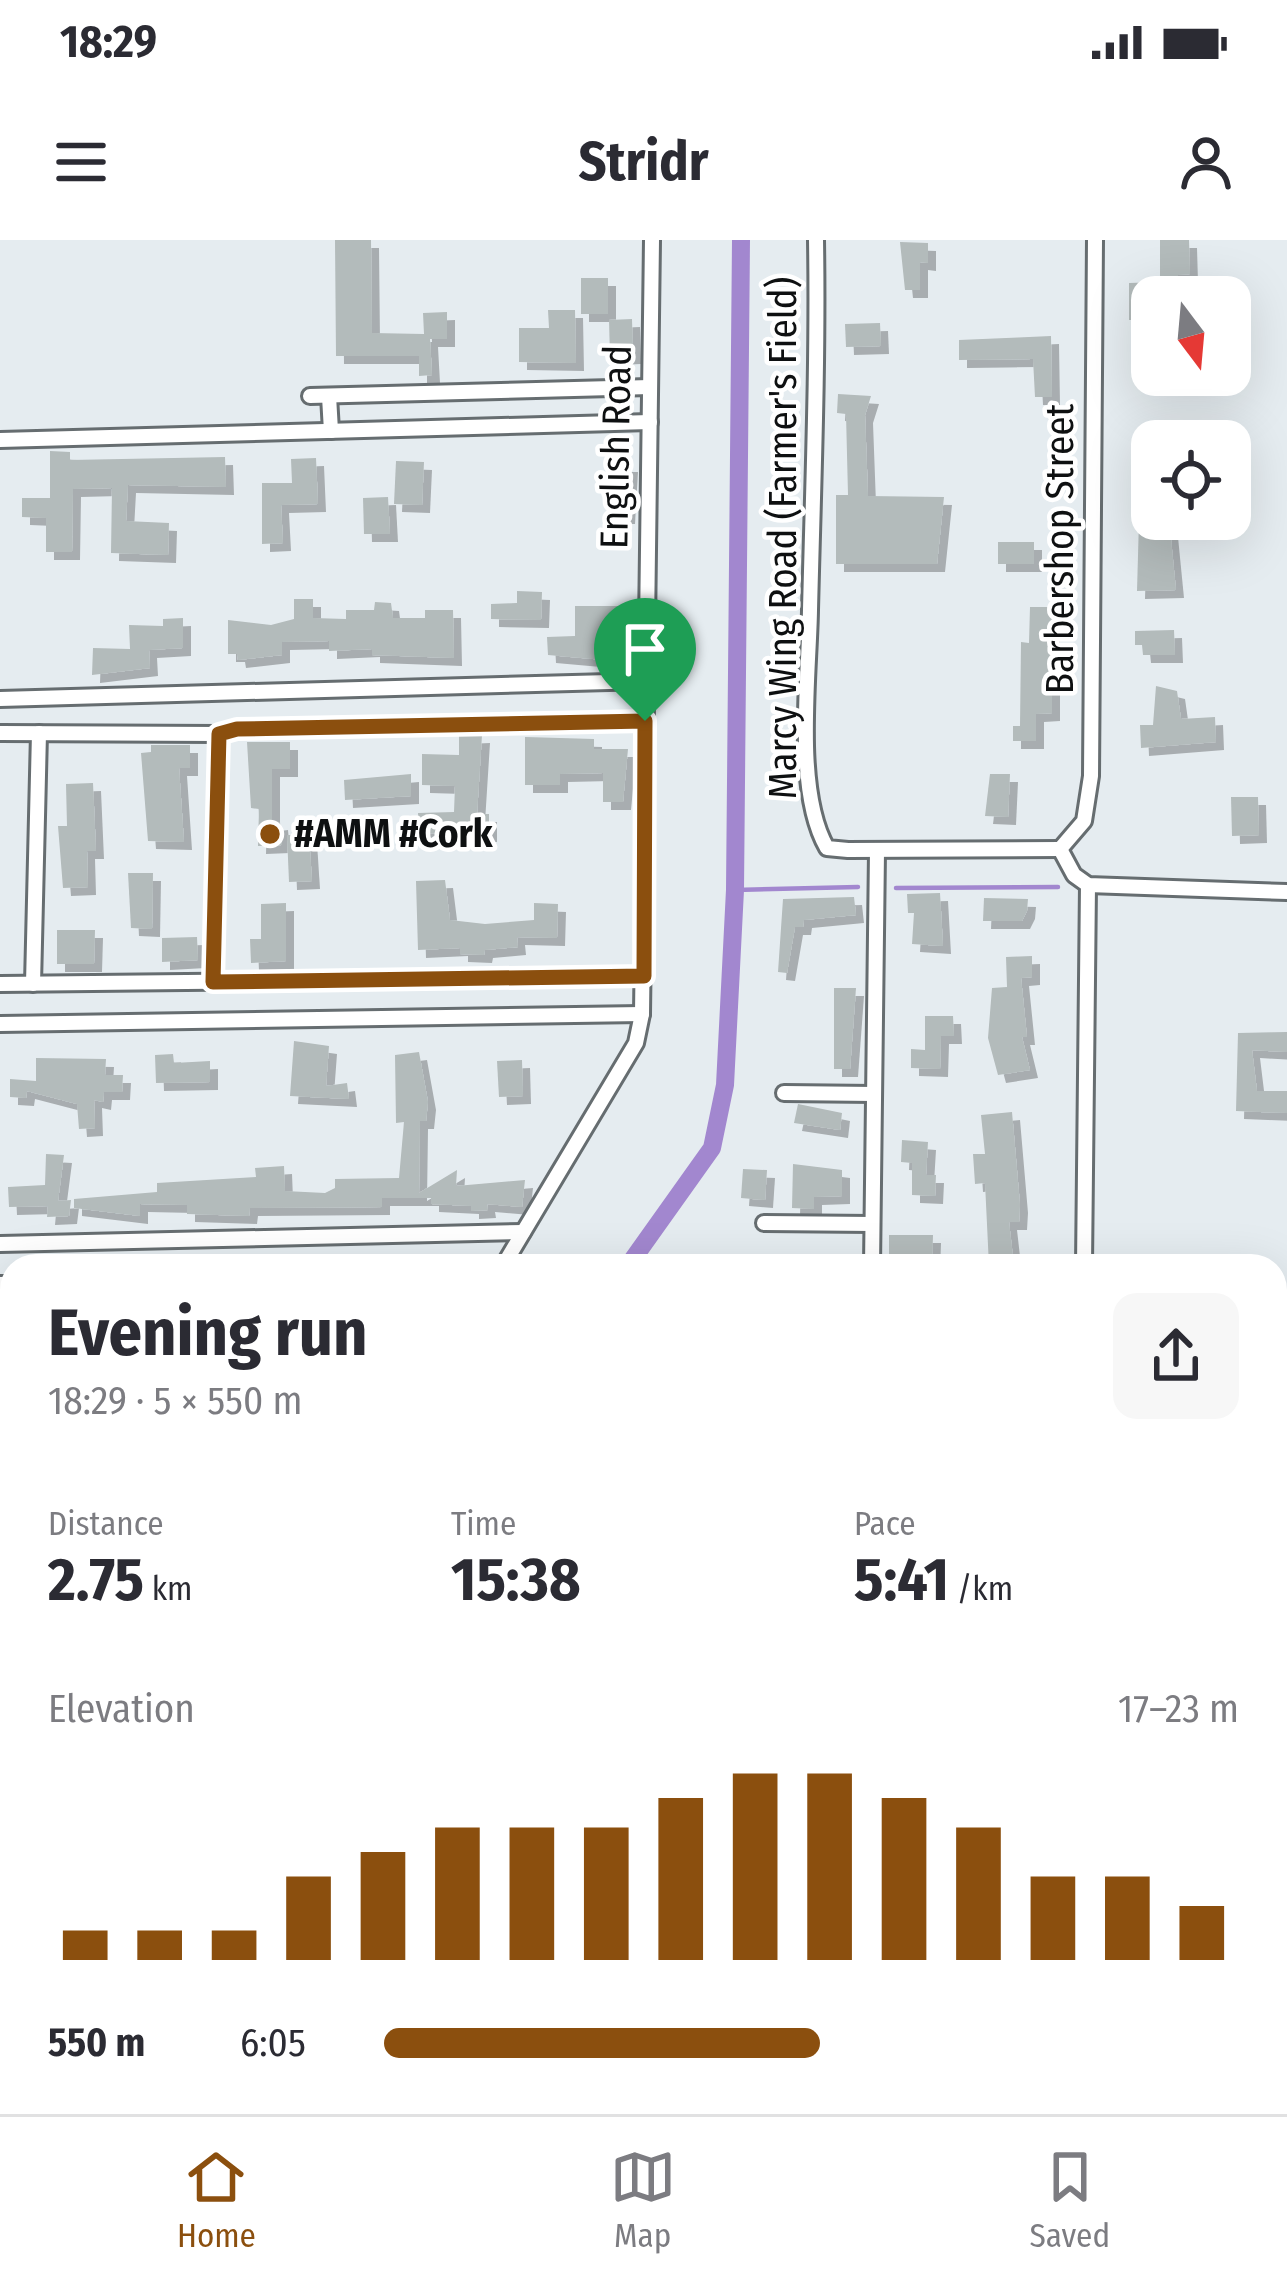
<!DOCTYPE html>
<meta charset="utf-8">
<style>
body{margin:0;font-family:"Fira Sans Condensed",sans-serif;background:#f7f7f7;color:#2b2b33;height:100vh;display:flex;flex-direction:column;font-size:45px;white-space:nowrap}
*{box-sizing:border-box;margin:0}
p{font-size:39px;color:#7c7c81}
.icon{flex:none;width:66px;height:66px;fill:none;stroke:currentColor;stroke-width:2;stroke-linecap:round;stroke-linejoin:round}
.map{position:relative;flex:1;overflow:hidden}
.sheet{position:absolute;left:0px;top:1014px;width:1287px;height:861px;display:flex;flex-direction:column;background:#fff;border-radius:36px 36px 0 0;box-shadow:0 12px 48px #0002}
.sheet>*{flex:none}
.needle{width:78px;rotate:164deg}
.buttons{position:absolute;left:1131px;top:36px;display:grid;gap:24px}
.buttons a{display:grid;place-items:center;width:120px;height:120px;border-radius:24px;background:#fff;box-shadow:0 12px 48px #0002;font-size:60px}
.pin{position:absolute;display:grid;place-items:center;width:102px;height:102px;color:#fff;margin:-123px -51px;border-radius:50% 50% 50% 0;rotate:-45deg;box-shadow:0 0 12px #0007}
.pin .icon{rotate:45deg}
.round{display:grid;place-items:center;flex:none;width:126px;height:126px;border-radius:24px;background:#f7f7f7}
.head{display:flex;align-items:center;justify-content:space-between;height:204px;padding:0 48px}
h1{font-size:66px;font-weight:700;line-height:90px}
.figures{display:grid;grid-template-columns:repeat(3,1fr);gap:18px;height:204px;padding:12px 48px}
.figures div{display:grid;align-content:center}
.figures b{font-size:60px;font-weight:700}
.figures small{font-size:33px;font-weight:400}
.figures p{font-size:33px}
.chart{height:336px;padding:24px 48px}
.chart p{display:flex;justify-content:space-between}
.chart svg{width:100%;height:216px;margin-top:12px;stroke:#8b4f0e;stroke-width:6}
ul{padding:0 48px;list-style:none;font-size:39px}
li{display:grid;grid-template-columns:192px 144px 1fr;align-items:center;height:90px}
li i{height:30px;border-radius:15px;background:#8b4f0e}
.status{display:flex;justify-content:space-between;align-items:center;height:84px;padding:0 60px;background:#fff;direction:ltr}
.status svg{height:33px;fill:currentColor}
header{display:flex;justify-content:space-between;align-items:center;height:156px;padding:0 48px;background:#fff;font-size:54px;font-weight:700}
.menu{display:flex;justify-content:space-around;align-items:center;height:168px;border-top:3px solid #e1e1e2;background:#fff;font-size:33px;color:#7c7c81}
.menu a{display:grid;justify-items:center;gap:6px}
.menu .on{color:#8b4f0e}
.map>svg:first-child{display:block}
</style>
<div class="status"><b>18:29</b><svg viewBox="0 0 49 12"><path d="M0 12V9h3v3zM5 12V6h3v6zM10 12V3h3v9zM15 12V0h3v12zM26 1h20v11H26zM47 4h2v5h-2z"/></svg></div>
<header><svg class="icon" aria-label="menu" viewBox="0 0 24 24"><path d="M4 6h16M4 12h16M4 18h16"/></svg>Stridr<svg class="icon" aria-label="person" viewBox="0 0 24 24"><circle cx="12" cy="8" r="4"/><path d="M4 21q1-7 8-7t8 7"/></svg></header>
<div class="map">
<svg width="1287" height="1874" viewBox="0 0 1287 1874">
<defs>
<filter id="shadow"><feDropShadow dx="8" dy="8" stdDeviation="0" flood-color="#0004"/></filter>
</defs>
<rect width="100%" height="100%" fill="#e5ecf0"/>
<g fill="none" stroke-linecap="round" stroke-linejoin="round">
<!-- stream -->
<g stroke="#a287cf" stroke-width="4.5">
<polyline points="896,648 1058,647"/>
<polyline points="735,650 858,647"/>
</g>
<!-- canal -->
<g stroke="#a287cf" stroke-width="18">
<polyline points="628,1026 712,908 725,845 735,650 741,0"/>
<polyline points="470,1874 470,1863"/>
<polyline points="567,1874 567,1863"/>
</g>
</g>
<!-- building -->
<g fill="#b3bbbb" filter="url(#shadow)">
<polygon points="335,0 371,0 372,93 424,94 423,73 447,72 447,99 430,99 432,135 419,136 419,116 336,116"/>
<polygon points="1160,0 1189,0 1190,34 1178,35 1178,57 1152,57 1152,80 1129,80 1129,43 1160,42"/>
<polygon points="900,2 928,3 928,23 920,22 920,50 905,50"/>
<rect x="581" y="38" width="27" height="36"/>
<polygon points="548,70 575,70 576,123 519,122 519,88 549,88"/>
<polygon points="632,79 633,116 610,117 609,80"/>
<polygon points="880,83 881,106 846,107 845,84"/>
<polygon points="1051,96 1052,157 1035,157 1033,119 959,120 959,100"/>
<polygon points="838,154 871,156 865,175 868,256 944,257 937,324 836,324 836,255 848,255 846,174 837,173"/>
<polygon points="50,211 70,212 70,220 225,217 226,247 128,245 126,281 169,283 168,315 111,313 112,248 73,249 72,312 46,312 46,278 22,277 22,258 50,258"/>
<polygon points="316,218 318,264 281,265 283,303 262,304 262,243 292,243 291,219"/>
<polygon points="396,221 424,222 422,265 394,264"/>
<polygon points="614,224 630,224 627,276 612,276"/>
<polygon points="388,257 390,294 364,294 363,258"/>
<polygon points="1169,279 1176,350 1137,351 1139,280"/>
<rect x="998" y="302" width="36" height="22"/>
<polygon points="517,351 542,352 541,380 491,379 491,364 517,363"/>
<polygon points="294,359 313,359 313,378 346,379 346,370 374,370 375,362 391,363 393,378 425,378 425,370 453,370 454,418 372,415 372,409 329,411 329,401 282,402 282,415 238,420 237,414 228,414 228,380 271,385 294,379"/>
<polygon points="575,366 634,366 634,408 629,415 604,415 604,420 548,415 547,397 575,396"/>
<polygon points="1030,367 1052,367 1052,473 1036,474 1036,501 1013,501 1013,486 1020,486 1021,402 1029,403"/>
<polygon points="183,378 183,408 149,410 150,428 92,435 93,408 130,409 129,385 163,386 163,379"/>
<polygon points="1174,390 1175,415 1143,415 1142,405 1135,405 1135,391"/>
<polygon points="1156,446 1177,451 1181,479 1215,477 1216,502 1141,508 1140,485 1153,485"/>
<polygon points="482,495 477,574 489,574 489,594 419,593 418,573 454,572 455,546 422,545 422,514 459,515 459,496"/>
<polygon points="525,497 594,499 594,509 628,509 623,562 603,562 603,533 560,534 560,545 525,545"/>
<polygon points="247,502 290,502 290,529 272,529 272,583 280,582 282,605 258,606 259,569 251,568"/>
<polygon points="151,505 190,505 190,528 179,528 184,602 148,601 141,513 151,512"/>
<polygon points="411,534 411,556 345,560 344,540"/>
<polygon points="990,534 1010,534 1008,577 985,576"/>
<polygon points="93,543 96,611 87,611 88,647 63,648 58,586 67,586 66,544"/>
<polygon points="1231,557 1258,557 1259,595 1232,596"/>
<polygon points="287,595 309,595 312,641 289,642"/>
<polygon points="128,633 153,633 152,689 131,688"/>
<polygon points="445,640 450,680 485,684 534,680 534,663 558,664 557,698 517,697 518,707 485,710 484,715 460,714 460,708 418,710 416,641"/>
<polygon points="940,653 943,706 912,704 914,673 908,673 907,654"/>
<polygon points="854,657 856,675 804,680 803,687 795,687 787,733 778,732 783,659"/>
<polygon points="984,658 1028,659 1027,671 1022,681 983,681"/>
<polygon points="286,663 286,721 251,723 250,699 261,699 261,664"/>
<polygon points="57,690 95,690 94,724 57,724"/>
<polygon points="197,697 198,720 162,722 162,698"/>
<polygon points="1032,716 1032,737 1021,738 1027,797 1022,797 1030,830 998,835 988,798 992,748 1007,747 1006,717"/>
<polygon points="834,748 856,748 850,829 834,829"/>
<polygon points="925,776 953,776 954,796 941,796 940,829 911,828 911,809 925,810"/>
<polygon points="1287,792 1287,812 1252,810 1257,851 1287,851 1287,873 1236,871 1238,793"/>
<polygon points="294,801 329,806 326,846 347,843 349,859 290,856"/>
<polygon points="419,812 428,862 426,881 420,881 419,953 457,930 456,946 525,940 522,967 487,964 488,970 471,971 471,966 431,964 431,958 382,958 382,967 250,968 249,976 187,974 187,965 140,964 140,976 74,968 74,959 157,952 157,943 256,937 255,928 284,926 285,951 325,953 335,948 335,939 399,938 404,882 396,883 395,815"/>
<polygon points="173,814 174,823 210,821 210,842 156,843 155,815"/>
<polygon points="36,818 106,819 105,835 123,835 122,852 104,852 103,862 94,860 95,888 79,889 77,864 27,851 26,858 10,857 10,839 36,841"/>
<polygon points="522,820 523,856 499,857 497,821"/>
<polygon points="798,864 842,873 840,890 794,883"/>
<polygon points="1012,872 1020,965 1019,982 1009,982 1014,1026 989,1026 985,943 975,944 973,914 985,914 981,875"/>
<polygon points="902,900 928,902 926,935 936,935 935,956 912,955 912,923 901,922"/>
<polygon points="46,914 64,915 58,961 71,960 69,976 47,977 48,966 9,967 8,947 45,945"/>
<polygon points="793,924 842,930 842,956 814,957 814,969 792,968"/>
<polygon points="743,929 767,930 765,960 741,958"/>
<polygon points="889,995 933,995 932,1026 909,1026 909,1017 889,1016"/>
</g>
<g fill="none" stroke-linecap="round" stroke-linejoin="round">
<defs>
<g id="minor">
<path d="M816 0C818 123 813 247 810 370 809 436 794 551 827 608L848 610 1060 609"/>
<polyline points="310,156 650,147"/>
<polyline points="329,156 331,191"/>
<polyline points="0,200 650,182"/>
<polyline points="0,459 646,441"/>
<polyline points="0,493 219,494 237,489 645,481"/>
<polyline points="1060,609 1084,581 1091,536 1095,0"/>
<polyline points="1060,609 1074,635 1088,645 1287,652"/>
<polyline points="213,742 219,494"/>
<polyline points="0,744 644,737"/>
<polyline points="33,744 39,493"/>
<polyline points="0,784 642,774"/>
<polyline points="784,853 874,854"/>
<polyline points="764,983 872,984"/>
<polyline points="0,1004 523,992"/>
<polyline points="503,1026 636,803 642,774 652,0"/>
<polyline points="872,1026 877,611"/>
<polyline points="1084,1026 1088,645"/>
<polyline points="0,1044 12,1044"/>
<polyline points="0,1287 12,1287"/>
<polyline points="0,1331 12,1331"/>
<polyline points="1275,1574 1287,1574"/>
<polyline points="0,1583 12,1583"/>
<polyline points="0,1622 12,1622"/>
<polyline points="1030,1863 1031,1874"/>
<polyline points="195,1874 454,1868"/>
<polyline points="642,1874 643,1863"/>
<polyline points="924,1874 924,1863"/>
<polyline points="1097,1874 1098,1863"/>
<polyline points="1218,1874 1218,1863"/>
</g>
</defs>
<!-- minor casing -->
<use href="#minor" stroke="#666d70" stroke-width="20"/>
<!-- minor -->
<use href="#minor" stroke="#fff" stroke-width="14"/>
</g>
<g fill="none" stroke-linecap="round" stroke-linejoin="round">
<defs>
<polygon id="route" points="645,481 644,736 213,742 219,494 237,489"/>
</defs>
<!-- route casing -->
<use href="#route" stroke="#fff" stroke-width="24"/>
<!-- route -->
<use href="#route" stroke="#8b4f0e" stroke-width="15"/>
</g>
<!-- markers -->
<circle fill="#8b4f0e" stroke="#fff" stroke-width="4.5" cx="270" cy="594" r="12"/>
<g text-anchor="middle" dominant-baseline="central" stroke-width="9" stroke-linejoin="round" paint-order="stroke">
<!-- street labels -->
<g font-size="39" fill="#0e1011" stroke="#fff">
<text transform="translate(616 207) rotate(-89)">English Road</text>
<text transform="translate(783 298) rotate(-90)">Marcy Wing Road (Farmer's Field)</text>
<text transform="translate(1060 309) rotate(-90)">Barbershop Street</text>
</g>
<!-- poi labels -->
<g font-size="39" font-weight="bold" fill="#0e1011" stroke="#fff" text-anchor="start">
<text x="294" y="594">#AMM #Cork</text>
</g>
</g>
</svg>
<div class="buttons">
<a><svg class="needle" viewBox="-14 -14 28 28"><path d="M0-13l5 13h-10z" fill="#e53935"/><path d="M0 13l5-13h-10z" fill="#7c7c81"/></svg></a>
<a><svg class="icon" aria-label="locate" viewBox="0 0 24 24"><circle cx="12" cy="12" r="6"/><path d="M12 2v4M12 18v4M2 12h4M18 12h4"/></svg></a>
</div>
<div class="pin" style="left:645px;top:481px;background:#1e9e55"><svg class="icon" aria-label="arrive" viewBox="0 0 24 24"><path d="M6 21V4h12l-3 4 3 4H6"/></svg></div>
<section class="sheet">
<div class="head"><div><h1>Evening run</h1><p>18:29 · 5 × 550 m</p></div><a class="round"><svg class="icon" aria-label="share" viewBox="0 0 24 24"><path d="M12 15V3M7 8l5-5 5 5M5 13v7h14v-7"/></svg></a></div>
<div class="figures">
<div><p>Distance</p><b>2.75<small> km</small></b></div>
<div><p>Time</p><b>15:38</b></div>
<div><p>Pace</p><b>5:41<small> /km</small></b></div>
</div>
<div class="chart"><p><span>Elevation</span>17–23 m</p>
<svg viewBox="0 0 160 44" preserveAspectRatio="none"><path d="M5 44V38M15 44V38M25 44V38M35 44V27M45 44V22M55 44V17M65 44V17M75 44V17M85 44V11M95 44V6M105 44V6M115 44V11M125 44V17M135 44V27M145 44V27M155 44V33"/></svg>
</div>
<ul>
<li><b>550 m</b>6:05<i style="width:51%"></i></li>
</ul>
</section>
</div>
<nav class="menu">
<a class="on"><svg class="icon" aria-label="home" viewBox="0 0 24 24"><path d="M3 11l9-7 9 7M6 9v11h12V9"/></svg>Home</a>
<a><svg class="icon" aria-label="map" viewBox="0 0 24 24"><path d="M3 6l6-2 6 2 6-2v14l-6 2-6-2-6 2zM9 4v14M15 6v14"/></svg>Map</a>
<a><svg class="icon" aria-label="saved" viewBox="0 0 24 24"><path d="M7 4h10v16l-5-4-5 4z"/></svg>Saved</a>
</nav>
